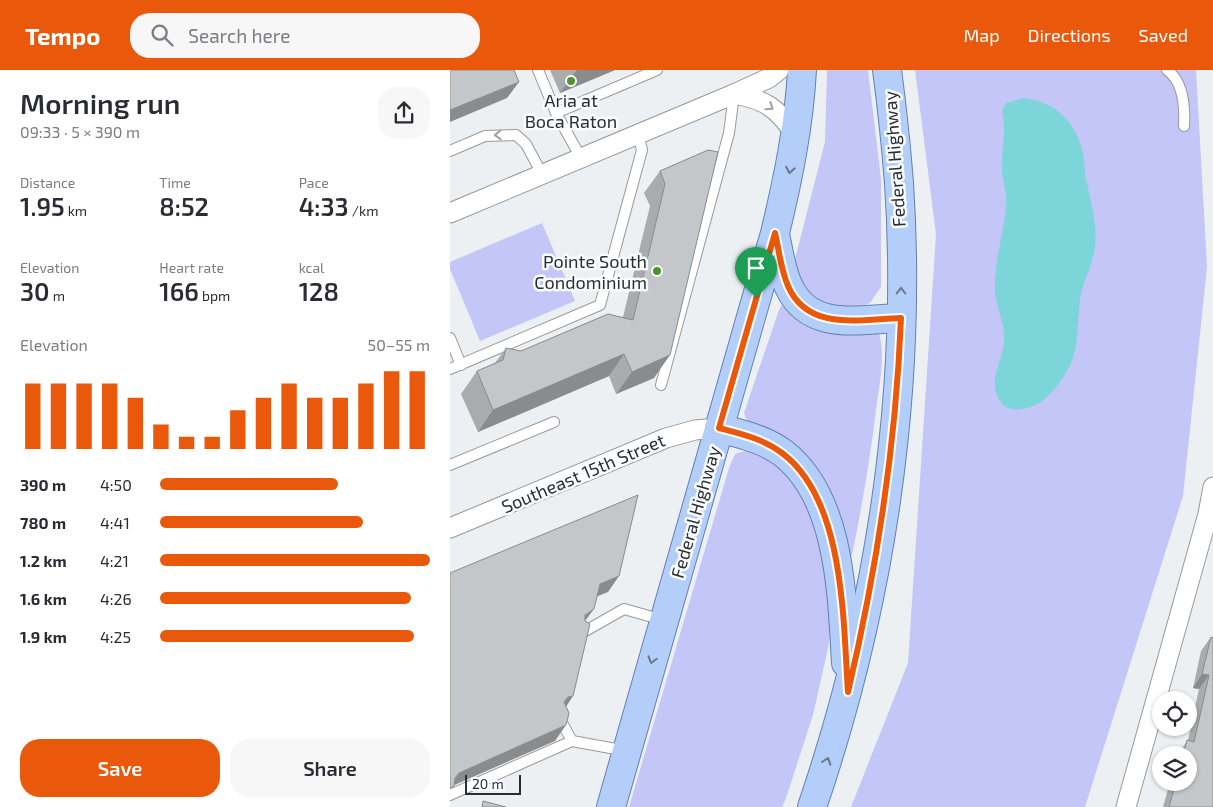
<!DOCTYPE html>
<meta charset="utf-8">
<style>
body{margin:0;font-family:"Exo 2",sans-serif;background:#f7f7f7;color:#2b2b33;height:100vh;display:flex;flex-direction:column;font-size:19px;white-space:nowrap}
*{box-sizing:border-box;margin:0}
p{font-size:16px;color:#7c7c81}
.icon{flex:none;width:28px;height:28px;fill:none;stroke:currentColor;stroke-width:2;stroke-linecap:round;stroke-linejoin:round}
.map{position:relative;flex:1;overflow:hidden}
.drawer{display:flex;flex-direction:column;background:#fff;width:450px}
.drawer>*{flex:none}
.fabs{position:absolute;left:702px;top:621px;display:grid;gap:10px}
.fabs a{display:grid;place-items:center;width:45px;height:45px;border-radius:50%;background:#fff;box-shadow:0 1px 4px #0004;font-size:25px}
.scale{position:absolute;left:15px;bottom:12px;width:56px;box-sizing:border-box;padding-left:5px;border:2px solid #2c2d2e;border-top:0;font-size:14px;line-height:18px;white-space:nowrap;color:#2c2d2e;-webkit-text-stroke:4px #fafdff;paint-order:stroke}
.pin{position:absolute;display:grid;place-items:center;width:42px;height:42px;color:#fff;margin:-51px -21px;border-radius:50% 50% 50% 0;rotate:-45deg;box-shadow:0 0 5px #0007}
.pin .icon{rotate:45deg}
.round{display:grid;place-items:center;flex:none;width:52px;height:52px;border-radius:20px;background:#f7f7f7}
.headline{display:flex;align-items:center;justify-content:space-between;height:85px;padding:0 20px}
h1{font-size:28px;font-weight:600;line-height:38px}
.stats{display:grid;grid-template-columns:repeat(3,1fr);gap:8px;height:85px;padding:5px 20px}
.stats div{display:grid;align-content:center}
.stats b{font-size:25px;font-weight:600}
.stats small{font-size:14px;font-weight:400}
.stats p{font-size:14px}
.chart{height:140px;padding:10px 20px}
.chart p{display:flex;justify-content:space-between}
.chart svg{width:100%;height:90px;margin-top:5px;stroke:#ea580c;stroke-width:6}
.cta{display:flex;gap:10px;margin-top:auto;padding:10px 20px}
.cta a{flex:1;height:58px;border-radius:20px;background:#ea580c;color:#fff;font-size:20px;font-weight:600;line-height:58px;text-align:center}
.cta a+a{background:#f7f7f7;color:#2b2b33}
ul{padding:0 20px;list-style:none;font-size:16px}
li{display:grid;grid-template-columns:80px 60px 1fr;align-items:center;height:38px}
li i{height:12px;border-radius:6px;background:#ea580c}
header{display:flex;align-items:center;gap:30px;box-sizing:border-box;height:70px;padding:0 25px;background:#ea580c;color:#fff}
header strong{font-size:24px}
nav{display:flex;gap:28px;margin-inline-start:auto;font-size:18px}
.search{width:350px;height:45px;background:#f7f7f7;display:flex;align-items:center;gap:12px;box-sizing:border-box;padding:0 18px;border-radius:20px;color:#7c7c81;font-size:19px}
main{display:flex;flex:1;min-height:0}
.map>svg:first-child{display:block}
</style>
<header>
<strong>Tempo</strong>
<div class="search"><svg class="icon" aria-label="search" viewBox="0 0 24 24"><circle cx="10" cy="10" r="6"/><path d="M15 15l6 6"/></svg>Search here</div>
<nav><a>Map</a><a>Directions</a><a>Saved</a></nav>
</header>
<main>
<section class="drawer">
<div class="headline"><div><h1>Morning run</h1><p>09:33 · 5 × 390 m</p></div><a class="round"><svg class="icon" aria-label="share" viewBox="0 0 24 24"><path d="M12 15V3M7 8l5-5 5 5M5 13v7h14v-7"/></svg></a></div>
<div class="stats">
<div><p>Distance</p><b>1.95<small> km</small></b></div>
<div><p>Time</p><b>8:52</b></div>
<div><p>Pace</p><b>4:33<small> /km</small></b></div>
</div>
<div class="stats">
<div><p>Elevation</p><b>30<small> m</small></b></div>
<div><p>Heart rate</p><b>166<small> bpm</small></b></div>
<div><p>kcal</p><b>128</b></div>
</div>
<div class="chart"><p><span>Elevation</span>50–55 m</p>
<svg viewBox="0 0 160 44" preserveAspectRatio="none"><path d="M5 44V12M15 44V12M25 44V12M35 44V12M45 44V19M55 44V32M65 44V38M75 44V38M85 44V25M95 44V19M105 44V12M115 44V19M125 44V19M135 44V12M145 44V6M155 44V6"/></svg>
</div>
<ul>
<li><b>390 m</b>4:50<i style="width:66%"></i></li>
<li><b>780 m</b>4:41<i style="width:75%"></i></li>
<li><b>1.2 km</b>4:21<i style="width:100%"></i></li>
<li><b>1.6 km</b>4:26<i style="width:93%"></i></li>
<li><b>1.9 km</b>4:25<i style="width:94%"></i></li>
</ul>
<div class="cta"><a>Save</a><a>Share</a></div>
</section>
<div class="map">
<svg width="763" height="737" viewBox="0 0 763 737">
<rect width="100%" height="100%" fill="#ecf0f2"/>
<!-- green -->
<g fill="#c3c6f6">
<polygon points="377,0 418,0 431,109 431,217 420,233 409,237 380,237 362,228 351,213 344,193 375,72"/>
<polygon points="465,0 746,0 757,197 733,426 635,737 401,737 458,593 486,164"/>
<polygon points="92,153 125,231 30,271 0,199 0,192"/>
<path d="M333 235 343 242 425 261 429 263C436 288 429 315 426 340 420 389 412 437 402 485L399 486 303 354 296 349 294 343 330 237Z"/>
<polygon points="298,380 327,391 342,408 371,455 383,544 378,578 363,645 336,728 332,737 179,737 279,398 285,384"/>
</g>
<!-- water -->
<path fill="#7cd6d9" d="M574 28C606 32 626 52 633 83 635 93 634 103 637 113 644 148 652 169 637 205 623 236 633 265 621 293 615 307 603 323 591 332 580 339 559 345 550 331 537 312 552 292 554 273 556 255 546 238 545 221 544 193 553 166 556 138 558 124 552 111 552 97 551 76 557 62 552 41L556 33Z"/>
<g fill="none" stroke-linecap="round" stroke-linejoin="round">
<defs>
<g id="lane">
<polyline points="88,0 106,43 207,0"/>
<path d="M717 0C734 12 735 38 734 56"/>
<polyline points="106,43 131,88"/>
<polyline points="0,81 35,66 66,65 76,74 92,104"/>
<polyline points="0,268 11,295"/>
<polyline points="0,299 150,235 192,80 188,64"/>
<polyline points="211,315 279,63 284,24"/>
<polyline points="0,395 104,352"/>
<polyline points="130,564 174,539 213,550"/>
<polyline points="110,649 122,671 177,681"/>
<polyline points="0,725 122,671"/>
</g>
<g id="street">
<path d="M284 24C315 29 329 39 346 66"/>
<polyline points="0,143 284,24 319,8 329,0"/>
<polyline points="0,458 216,368 245,360 269,358"/>
<polyline points="676,737 758,444 763,417"/>
</g>
<g id="primary">
<path d="M325 165C329 181 331 201 339 217 360 262 409 249 451 248"/>
<path d="M269 358C291 364 314 369 333 383 391 428 392 527 396 593"/>
<path d="M161 737 325 163C338 109 349 56 352 0"/>
<path d="M362 737C430 538 463 323 449 113 446 75 442 37 437 0"/>
</g>
</defs>
<!-- lane casing -->
<use href="#lane" stroke="#97999c" stroke-width="12"/>
<!-- street casing -->
<use href="#street" stroke="#97999c" stroke-width="21"/>
<!-- primary casing -->
<use href="#primary" stroke="#6480b1" stroke-width="30"/>
<!-- lane -->
<use href="#lane" stroke="#fff" stroke-width="10"/>
<!-- street -->
<use href="#street" stroke="#fff" stroke-width="19"/>
<!-- primary -->
<use href="#primary" stroke="#b4cefa" stroke-width="28"/>
</g>
<!-- wall -->
<g fill="#a9abad">
<polygon points="100,0 165,0 110,23"/>
<polygon points="258,80 204,308 166,324 159,306 28,362 11,324 27,301 45,293 56,278 71,281 173,247 200,136 194,123 210,101"/>
<polygon points="761,567 763,737 713,737 720,712 739,712 739,685 727,685 738,670 749,619 743,618 751,581"/>
</g>
<!-- shaded-wall -->
<g fill="#898b8d">
<polygon points="127,0 165,0 110,23 126,1"/>
<polygon points="69,12 57,28 0,52 0,40"/>
<polygon points="174,284 159,306 28,362 43,340"/>
<polygon points="220,285 204,308 166,324 182,302"/>
<polygon points="169,506 158,522 138,530 150,514"/>
<polygon points="144,539 132,555 135,545"/>
<polygon points="752,604 759,605 749,619 743,618"/>
<polygon points="123,626 112,643 106,643 118,627"/>
<polygon points="116,655 105,671 0,717 0,714 9,703"/>
</g>
<!-- building -->
<g fill="#c4c7c9" stroke="#898b8d">
<polygon points="0,0 64,0 69,12 0,40"/>
<polygon points="258,80 268,82 220,285 182,302 174,284 43,340 27,301 53,290 56,278 71,281 158,244 183,250 215,114 210,101"/>
<polygon points="188,425 169,506 150,514 144,539 135,545 135,551 140,554 123,626 118,627 114,632 119,643 116,655 9,703 5,708 4,716 0,718 0,503"/>
<polygon points="761,567 763,568 763,737 719,737 726,712 739,712 739,685 733,685 737,670 744,672 759,605 752,604"/>
<polygon points="33,731 56,737 32,737"/>
</g>
<!-- one-way arrows -->
<defs><path id="oneway-chevron" d="M-2-3.5L2.5 0L-2 3.5" fill="none" stroke-width="1.6" stroke-linecap="round" stroke-linejoin="round" transform="scale(1.25)"/></defs>
<g stroke="#a0a0a1">
<use href="#oneway-chevron" transform="translate(320 37) rotate(34)"/>
<use href="#oneway-chevron" transform="translate(48 65) rotate(178)"/>
</g>
<g stroke="#69758a">
<use href="#oneway-chevron" transform="translate(340 100) rotate(100)"/>
<use href="#oneway-chevron" transform="translate(451 221) rotate(-90)"/>
<use href="#oneway-chevron" transform="translate(202 590) rotate(106)"/>
<use href="#oneway-chevron" transform="translate(377 691) rotate(-72)"/>
</g>
<g fill="none" stroke-linecap="round" stroke-linejoin="round">
<defs>
<path id="route" d="M325 163C329 180 331 200 338 216 358 262 410 249 451 248 446 375 427 498 398 622 393 551 395 430 332 383 314 369 291 364 269 358Z"/>
</defs>
<!-- route casing -->
<use href="#route" stroke="#fff" stroke-width="10"/>
<!-- route -->
<use href="#route" stroke="#ea580c" stroke-width="6"/>
</g>
<!-- markers -->
<g fill="#529132" stroke="#fafdff" stroke-width="2">
<circle cx="121" cy="11" r="5"/>
<circle cx="207" cy="201" r="5"/>
</g>
<g text-anchor="middle" dominant-baseline="central" stroke-width="5" stroke-linejoin="round" paint-order="stroke">
<!-- poi labels -->
<g font-size="18" fill="#2c2d2e" stroke="#fafdff">
<text x="121" y="30">Aria at<tspan x="121" dy="21">Boca Raton</tspan></text>
<text x="197" y="191" text-anchor="end">Pointe South<tspan x="197" dy="21">Condominium</tspan></text>
</g>
<!-- street labels -->
<g font-size="18" fill="#2c2d2e" stroke="#fafdff">
<text transform="translate(444 89) rotate(-94)">Federal Highway</text>
<text transform="translate(133 403) rotate(-23)">Southeast 15th Street</text>
<text transform="translate(245 442) rotate(-74)">Federal Highway</text>
</g>
</g>
</svg>
<div class="fabs">
<a><svg class="icon" aria-label="locate" viewBox="0 0 24 24"><circle cx="12" cy="12" r="6"/><path d="M12 2v4M12 18v4M2 12h4M18 12h4"/></svg></a>
<a><svg class="icon" aria-label="layers" viewBox="0 0 24 24"><path d="M12 4l9 5-9 5-9-5zM3 14l9 5 9-5"/></svg></a>
</div>
<div class="scale">20 m</div>
<div class="pin" style="left:306px;top:228px;background:#1e9e55"><svg class="icon" aria-label="arrive" viewBox="0 0 24 24"><path d="M6 21V4h12l-3 4 3 4H6"/></svg></div>
</div>
</main>
